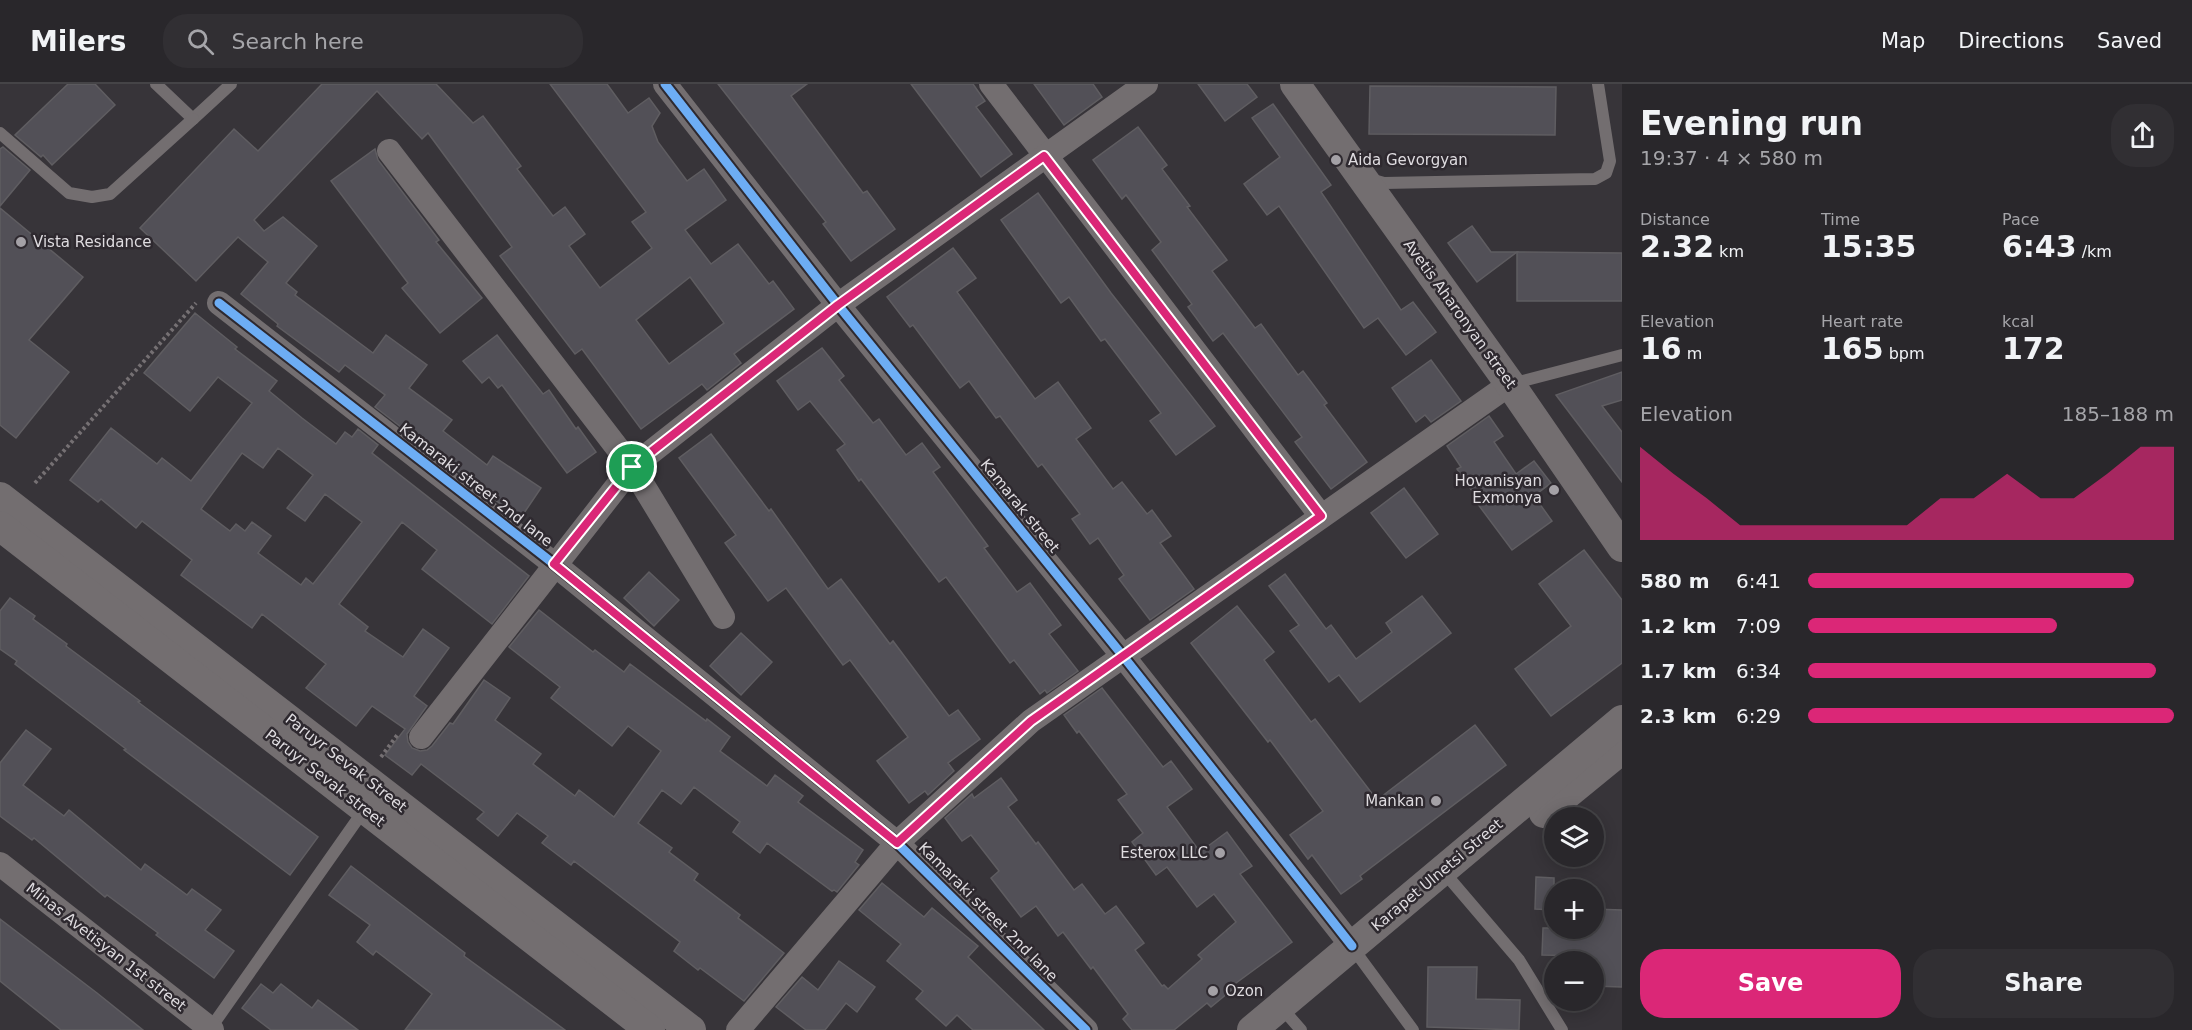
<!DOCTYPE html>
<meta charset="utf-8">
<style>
body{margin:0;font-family:"DejaVu Sans",sans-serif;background:#312f33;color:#f1f3f6;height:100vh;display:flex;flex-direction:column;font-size:22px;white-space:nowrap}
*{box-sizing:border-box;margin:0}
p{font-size:20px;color:#a5a5a9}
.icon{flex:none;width:33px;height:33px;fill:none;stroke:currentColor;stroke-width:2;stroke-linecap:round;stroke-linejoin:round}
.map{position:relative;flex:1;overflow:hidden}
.details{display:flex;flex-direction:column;background:#29272b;width:570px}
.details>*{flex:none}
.buttons{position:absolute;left:1544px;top:723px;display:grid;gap:12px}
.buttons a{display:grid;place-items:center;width:60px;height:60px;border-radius:50%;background:#29272b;box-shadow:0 3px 15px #0003,0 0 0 2px #454447;font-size:30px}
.pin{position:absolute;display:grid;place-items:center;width:51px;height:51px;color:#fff;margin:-26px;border:3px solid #fff;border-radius:50%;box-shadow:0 2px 6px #0007}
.round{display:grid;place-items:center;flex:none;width:63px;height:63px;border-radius:24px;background:#312f33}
.overview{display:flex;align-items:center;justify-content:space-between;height:102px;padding:0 18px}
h1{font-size:33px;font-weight:800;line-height:45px}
.stats{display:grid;grid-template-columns:repeat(3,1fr);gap:9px;height:102px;padding:6px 18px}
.stats div{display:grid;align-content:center}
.stats b{font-size:30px;font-weight:800}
.stats small{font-size:16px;font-weight:400}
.stats p{font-size:16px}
.chart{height:168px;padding:12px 18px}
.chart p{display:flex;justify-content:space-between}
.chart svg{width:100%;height:108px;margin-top:6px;fill:#db2777;opacity:.7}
.action{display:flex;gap:12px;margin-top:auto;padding:12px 18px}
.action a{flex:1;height:69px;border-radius:24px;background:#db2777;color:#fff;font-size:24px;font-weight:800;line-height:69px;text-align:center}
.action a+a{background:#312f33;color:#f1f3f6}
ul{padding:0 18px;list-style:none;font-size:20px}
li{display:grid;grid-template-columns:96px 72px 1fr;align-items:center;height:45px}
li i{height:15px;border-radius:8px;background:#db2777}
header{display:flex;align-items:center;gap:36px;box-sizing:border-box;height:84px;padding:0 30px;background:#29272b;border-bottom:2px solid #454447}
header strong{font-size:28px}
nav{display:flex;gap:33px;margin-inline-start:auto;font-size:21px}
.search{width:420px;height:54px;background:#312f33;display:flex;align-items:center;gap:15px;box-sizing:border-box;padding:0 21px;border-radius:24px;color:#a5a5a9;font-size:22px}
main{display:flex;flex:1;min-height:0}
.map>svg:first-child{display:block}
</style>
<header>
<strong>Milers</strong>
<div class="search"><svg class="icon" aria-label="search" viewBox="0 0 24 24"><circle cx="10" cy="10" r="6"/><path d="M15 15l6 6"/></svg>Search here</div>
<nav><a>Map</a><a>Directions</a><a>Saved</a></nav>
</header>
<main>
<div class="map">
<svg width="1622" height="946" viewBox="0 0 1622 946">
<rect width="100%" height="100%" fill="#373439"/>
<!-- building -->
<g fill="#525057" stroke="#5f5d61" stroke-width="1.5" fill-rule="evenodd">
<polygon points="68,0 95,0 115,21 52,81 43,71 41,73 15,51"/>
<path d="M322 0H436L473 39 483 32 521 82 517 85 553 132 565 123 585 150 569 162 600 204 652 164 632 138 646 128 550 0H607L628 29 649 14 660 29 652 42 658 58 687 97 704 85 726 116 685 146 711 180 738 160 769 200 773 197 794 225 734 270 741 279 707 306 702 300 641 345 582 265 575 270 500 172 512 163 428 49 422 55 377 7 254 136 264 147 283 133 317 162 286 199 297 208 295 211 373 269 386 251 427 281 409 304 452 336 443 347 487 381 493 372 541 404 520 435 375 323 385 311 345 281 339 288 277 242 278 240 241 210 268 178 238 153 196 197 140 144 234 45 258 67ZM690 193 724 239 669 280 636 236Z"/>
<polygon points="718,0 807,0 791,12 863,109 867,107 895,145 851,177 823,140 826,138"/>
<polygon points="911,0 973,0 985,17 976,23 1012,70 981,93"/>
<polygon points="1034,0 1093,0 1102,13 1064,41"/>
<polygon points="1198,0 1247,0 1257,13 1225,37"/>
<polygon points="1370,2 1556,3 1555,51 1369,50"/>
<polygon points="1273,20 1331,101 1321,108 1401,226 1413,218 1436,248 1406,271 1378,234 1364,244 1279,122 1267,131 1244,100 1280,73 1252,34"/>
<polygon points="1138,43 1167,81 1162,85 1190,122 1187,123 1227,176 1212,187 1255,244 1261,240 1298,291 1303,287 1327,319 1324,321 1367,378 1331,405 1295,358 1302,353 1223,249 1213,257 1188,223 1192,220 1152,166 1161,158 1126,111 1122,115 1093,76"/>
<polygon points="3,63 30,86 0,122 0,65"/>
<polygon points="375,65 378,76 439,156 436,158 482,214 440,249 402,204 408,199 331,97"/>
<polygon points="1038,109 1111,209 1215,342 1176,371 1150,337 1161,329 1105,255 1101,257 1069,213 1061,219 1001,136"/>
<polygon points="0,124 83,193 29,256 69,288 16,354 0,341"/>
<polygon points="1472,142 1491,168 1517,168 1477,198 1448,159"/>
<polygon points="953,164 976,194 957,208 1035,315 1058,298 1091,344 1076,355 1113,405 1122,398 1147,430 1152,426 1171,452 1160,459 1194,505 1150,536 1119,495 1124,491 1098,454 1090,460 1072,435 1080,430 1042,380 1038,383 1000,332 996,334 969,297 960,304 913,241 910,243 887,213"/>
<polygon points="1517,168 1622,169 1622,217 1517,217"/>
<path d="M195 229 237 263 235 265 277 297 269 307 302 334 336 360 345 348 352 353 358 345 378 361 372 369 529 492 492 540 422 485 437 466 402 438 339 520 368 543 365 547 403 573 423 545 449 564 414 612 427 622 407 650 408 658 412 664 420 667 427 666 432 662 450 639 453 640 484 596 510 614 495 636 541 670 533 680 575 712 579 706 614 733 661 667 628 642 612 662 551 614 560 603 509 563 539 526 593 568 595 566 624 588 630 580 706 637 707 635 730 653 720 667 767 702 775 691 803 712 798 718 863 766 855 778 859 781 837 808 834 806 832 807 767 759 760 769 733 748 740 738 694 703 681 720 662 706 638 739 672 764 669 768 698 790 694 796 740 831 738 834 784 869 744 917 700 884 698 886 674 867 680 858 574 777 571 781 542 759 548 752 517 729 498 752 477 735 484 728 421 680 412 691 385 671 405 645 372 622 356 642 306 604 326 580 262 530 252 544 181 491 192 476 142 437 136 444 101 415 98 418 70 396 111 344 157 380 162 374 191 397 252 319 218 293 190 327 144 289ZM278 364 313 391 287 424 305 437 325 410 362 438 313 500 306 494 301 501 258 469 271 452 252 438 245 447 236 440 230 447 201 425 242 369 263 384Z"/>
<polygon points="497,251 543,310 549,306 576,345 578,343 596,368 567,389 502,301 498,304 489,293 482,299 463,277"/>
<polygon points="822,264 844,292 839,296 873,339 879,335 906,371 922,359 940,383 933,388 988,462 984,464 1017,508 1030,499 1061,541 1049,550 1078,587 1047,609 1045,606 1040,610 1014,576 1010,579 946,493 939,498 861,395 859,397 837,366 845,360 810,317 798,326 777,297"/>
<polygon points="1431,276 1461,317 1431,338 1425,331 1416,338 1392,304"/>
<polygon points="1622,288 1622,316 1602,322 1622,348 1622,398 1556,311"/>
<polygon points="1489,332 1503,352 1494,358 1516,390 1534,377 1551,399 1534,412 1552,437 1512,466 1477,419 1479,417 1457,385 1461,383 1447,362"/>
<polygon points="711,350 769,427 771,425 828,505 841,495 890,560 893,557 949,632 958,626 980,655 948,679 954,687 928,711 925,707 909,719 877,677 908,653 850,576 843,581 786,504 768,517 725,459 736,451 679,374"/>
<polygon points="1404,404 1438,450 1406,474 1371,429"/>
<polygon points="1584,466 1622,516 1622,579 1551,632 1515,585 1571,542 1539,500"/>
<polygon points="649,488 679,516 654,542 624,514"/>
<polygon points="1285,490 1326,545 1331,541 1356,575 1392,548 1386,539 1422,512 1451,549 1360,618 1339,591 1329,598 1290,547 1299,541 1269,502"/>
<polygon points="10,514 35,532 33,535 67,560 66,562 140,617 138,618 318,753 290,791 124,666 126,665 15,580 17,577 0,565 0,527"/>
<polygon points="1237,522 1274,568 1264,576 1311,638 1315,635 1377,716 1475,641 1506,681 1360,792 1362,795 1341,810 1312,771 1308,775 1290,751 1323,727 1270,656 1268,658 1191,559"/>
<polygon points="741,549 772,578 741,611 710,582"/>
<polygon points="1102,604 1163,683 1171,677 1192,705 1167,723 1200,768 1227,748 1252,782 1240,790 1292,858 1232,902 1234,904 1211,923 1207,919 1174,946 1132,946 1123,935 1128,930 1093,883 1091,885 1063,848 1058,852 1036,822 1021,833 991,794 999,787 971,751 962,757 945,734 972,710 974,714 1001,694 1017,716 1008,723 1036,760 1038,758 1074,806 1082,800 1105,830 1116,822 1144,859 1135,866 1162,902 1164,901 1168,905 1202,875 1198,871 1236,838 1214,810 1197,823 1167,783 1156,791 1132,758 1143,749 1118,716 1127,710 1079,647 1077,649 1064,631"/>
<polygon points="26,646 51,665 23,701 64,732 69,726 141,786 145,780 187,811 192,805 221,826 205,846 234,867 214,894 156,851 158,849 107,811 105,813 34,754 32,756 0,732 0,679"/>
<polygon points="351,782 465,869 464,872 565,946 405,946 432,910 376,867 373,871 357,858 370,841 329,811"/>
<polygon points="1536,793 1554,794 1554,826 1535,825"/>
<polygon points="882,799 924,833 932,824 978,862 968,873 1044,946 973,946 957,931 946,942 916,915 923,907 887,877 901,860 859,826"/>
<polygon points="1593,825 1622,826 1622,903 1593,902 1593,878 1590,878 1590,872 1542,871 1543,844 1593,844"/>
<polygon points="0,835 97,909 143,946 61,946 0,897"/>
<polygon points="839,877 875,903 857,928 846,919 825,946 806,946 776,923 802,893 818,906"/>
<polygon points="1428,883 1477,883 1476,915 1520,916 1519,946 1427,943"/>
<polygon points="261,900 273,909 281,900 312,924 318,916 358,946 271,946 242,924"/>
</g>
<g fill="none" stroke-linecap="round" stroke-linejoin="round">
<!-- path -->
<g stroke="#757073" stroke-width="4" stroke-dasharray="3 3" stroke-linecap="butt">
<polyline points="35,399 196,219"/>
<polyline points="381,673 398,650"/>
</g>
<!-- service -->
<g stroke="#736e70" stroke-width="12">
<polyline points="156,0 193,35 231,0"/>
<polyline points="0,49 69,109 92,113 110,110 193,35"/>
<polyline points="1370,95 1384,99 1595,95 1606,89 1610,77 1598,0"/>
<polyline points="1511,300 1622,271"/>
<polyline points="1443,787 1519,876 1562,946"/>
<polyline points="1352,863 1413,946"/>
<polyline points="1281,923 1301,946"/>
<polyline points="210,945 364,726"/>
</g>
<!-- minor -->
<g stroke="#736e70" stroke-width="24">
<polyline points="665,0 838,221 1123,572 1352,862"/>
<polyline points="991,0 1321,432"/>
<polyline points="389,67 632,383 723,533"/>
<polyline points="219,219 554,480 897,759 1086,946"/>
<polyline points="421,653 632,383 838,221 1146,0"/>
<polyline points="0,780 212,946"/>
<polyline points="738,946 897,759 1031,637 1510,300"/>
</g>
<!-- tertiary -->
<g stroke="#736e70" stroke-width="30">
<polyline points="1295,0 1510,300 1622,463"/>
<polyline points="0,413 691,946"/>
<polyline points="0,442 650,946"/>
<polyline points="1544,729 1622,665"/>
<polyline points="1252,946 1622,636"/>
</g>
<defs>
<g id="cycleway">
<polyline points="665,0 838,221 1123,572 1352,862"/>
<polyline points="219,219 554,480 897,759 1086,946"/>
</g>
</defs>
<!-- cycleway casing -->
<use href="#cycleway" stroke="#2e292f" stroke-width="13"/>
<!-- cycleway -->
<use href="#cycleway" stroke="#6dadf4" stroke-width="9"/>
</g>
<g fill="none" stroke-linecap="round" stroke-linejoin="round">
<defs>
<polygon id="route" points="1044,72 1321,432 1031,637 897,759 554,480 632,383 838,221"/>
</defs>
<!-- route casing -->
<use href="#route" stroke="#fff" stroke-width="12"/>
<!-- route -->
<use href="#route" stroke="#db2777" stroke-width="8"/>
</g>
<!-- markers -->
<g fill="#a4a1a6" stroke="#2e292f" stroke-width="2">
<circle cx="1336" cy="76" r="6"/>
<circle cx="21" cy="158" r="6"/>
<circle cx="1554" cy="406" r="6"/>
<circle cx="1436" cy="717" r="6"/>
<circle cx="1220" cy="769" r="6"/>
<circle cx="1213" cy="907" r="6"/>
</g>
<g text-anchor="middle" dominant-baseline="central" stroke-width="5" stroke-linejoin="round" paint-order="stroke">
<!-- poi labels -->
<g font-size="15" fill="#dfdce0" stroke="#2e292f" text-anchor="start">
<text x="1348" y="76">Aida Gevorgyan</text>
<text x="33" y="158">Vista Residance</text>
<text x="1542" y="397" text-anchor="end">Hovanisyan<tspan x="1542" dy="17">Exmonya</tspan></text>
<text x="1424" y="717" text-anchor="end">Mankan</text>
<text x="1208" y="769" text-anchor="end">Esterox LLC</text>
<text x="1225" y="907">Ozon</text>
</g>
<!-- street labels -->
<g font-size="15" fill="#dfdce0" stroke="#2e292f">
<text transform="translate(1460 230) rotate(54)">Avetis Aharonyan street</text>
<text transform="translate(476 401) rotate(38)">Kamaraki street 2nd lane</text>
<text transform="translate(1020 422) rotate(51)">Kamarak street</text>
<text transform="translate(346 679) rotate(38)">Paruyr Sevak Street</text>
<text transform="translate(325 694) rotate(38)">Paruyr Sevak street</text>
<text transform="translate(1437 791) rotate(-40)">Karapet Ulnetsi Street</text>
<text transform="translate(988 828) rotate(45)">Kamaraki street 2nd lane</text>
<text transform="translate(106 863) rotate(38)">Minas Avetisyan 1st street</text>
</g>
</g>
</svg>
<div class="buttons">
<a><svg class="icon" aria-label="layers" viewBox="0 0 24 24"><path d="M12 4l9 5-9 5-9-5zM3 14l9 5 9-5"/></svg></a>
<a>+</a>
<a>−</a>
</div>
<div class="pin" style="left:632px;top:383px;background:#1e9e55"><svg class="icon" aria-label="arrive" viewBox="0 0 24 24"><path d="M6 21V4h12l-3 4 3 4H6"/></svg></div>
</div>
<section class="details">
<div class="overview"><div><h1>Evening run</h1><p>19:37 · 4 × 580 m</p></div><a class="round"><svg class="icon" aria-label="share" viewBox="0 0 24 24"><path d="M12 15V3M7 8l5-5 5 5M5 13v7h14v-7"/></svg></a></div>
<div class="stats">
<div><p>Distance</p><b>2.32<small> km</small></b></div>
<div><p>Time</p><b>15:35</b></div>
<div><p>Pace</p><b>6:43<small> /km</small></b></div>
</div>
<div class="stats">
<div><p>Elevation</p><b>16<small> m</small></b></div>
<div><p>Heart rate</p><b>165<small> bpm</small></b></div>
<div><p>kcal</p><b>172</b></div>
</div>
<div class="chart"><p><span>Elevation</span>185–188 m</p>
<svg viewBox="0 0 160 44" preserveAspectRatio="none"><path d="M0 44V6L10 17L20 27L30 38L40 38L50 38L60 38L70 38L80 38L90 27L100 27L110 17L120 27L130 27L140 17L150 6L160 6V44z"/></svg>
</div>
<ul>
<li><b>580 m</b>6:41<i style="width:89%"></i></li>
<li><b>1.2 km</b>7:09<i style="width:68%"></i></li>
<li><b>1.7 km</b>6:34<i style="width:95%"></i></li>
<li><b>2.3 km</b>6:29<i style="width:100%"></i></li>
</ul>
<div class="action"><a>Save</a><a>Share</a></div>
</section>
</main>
